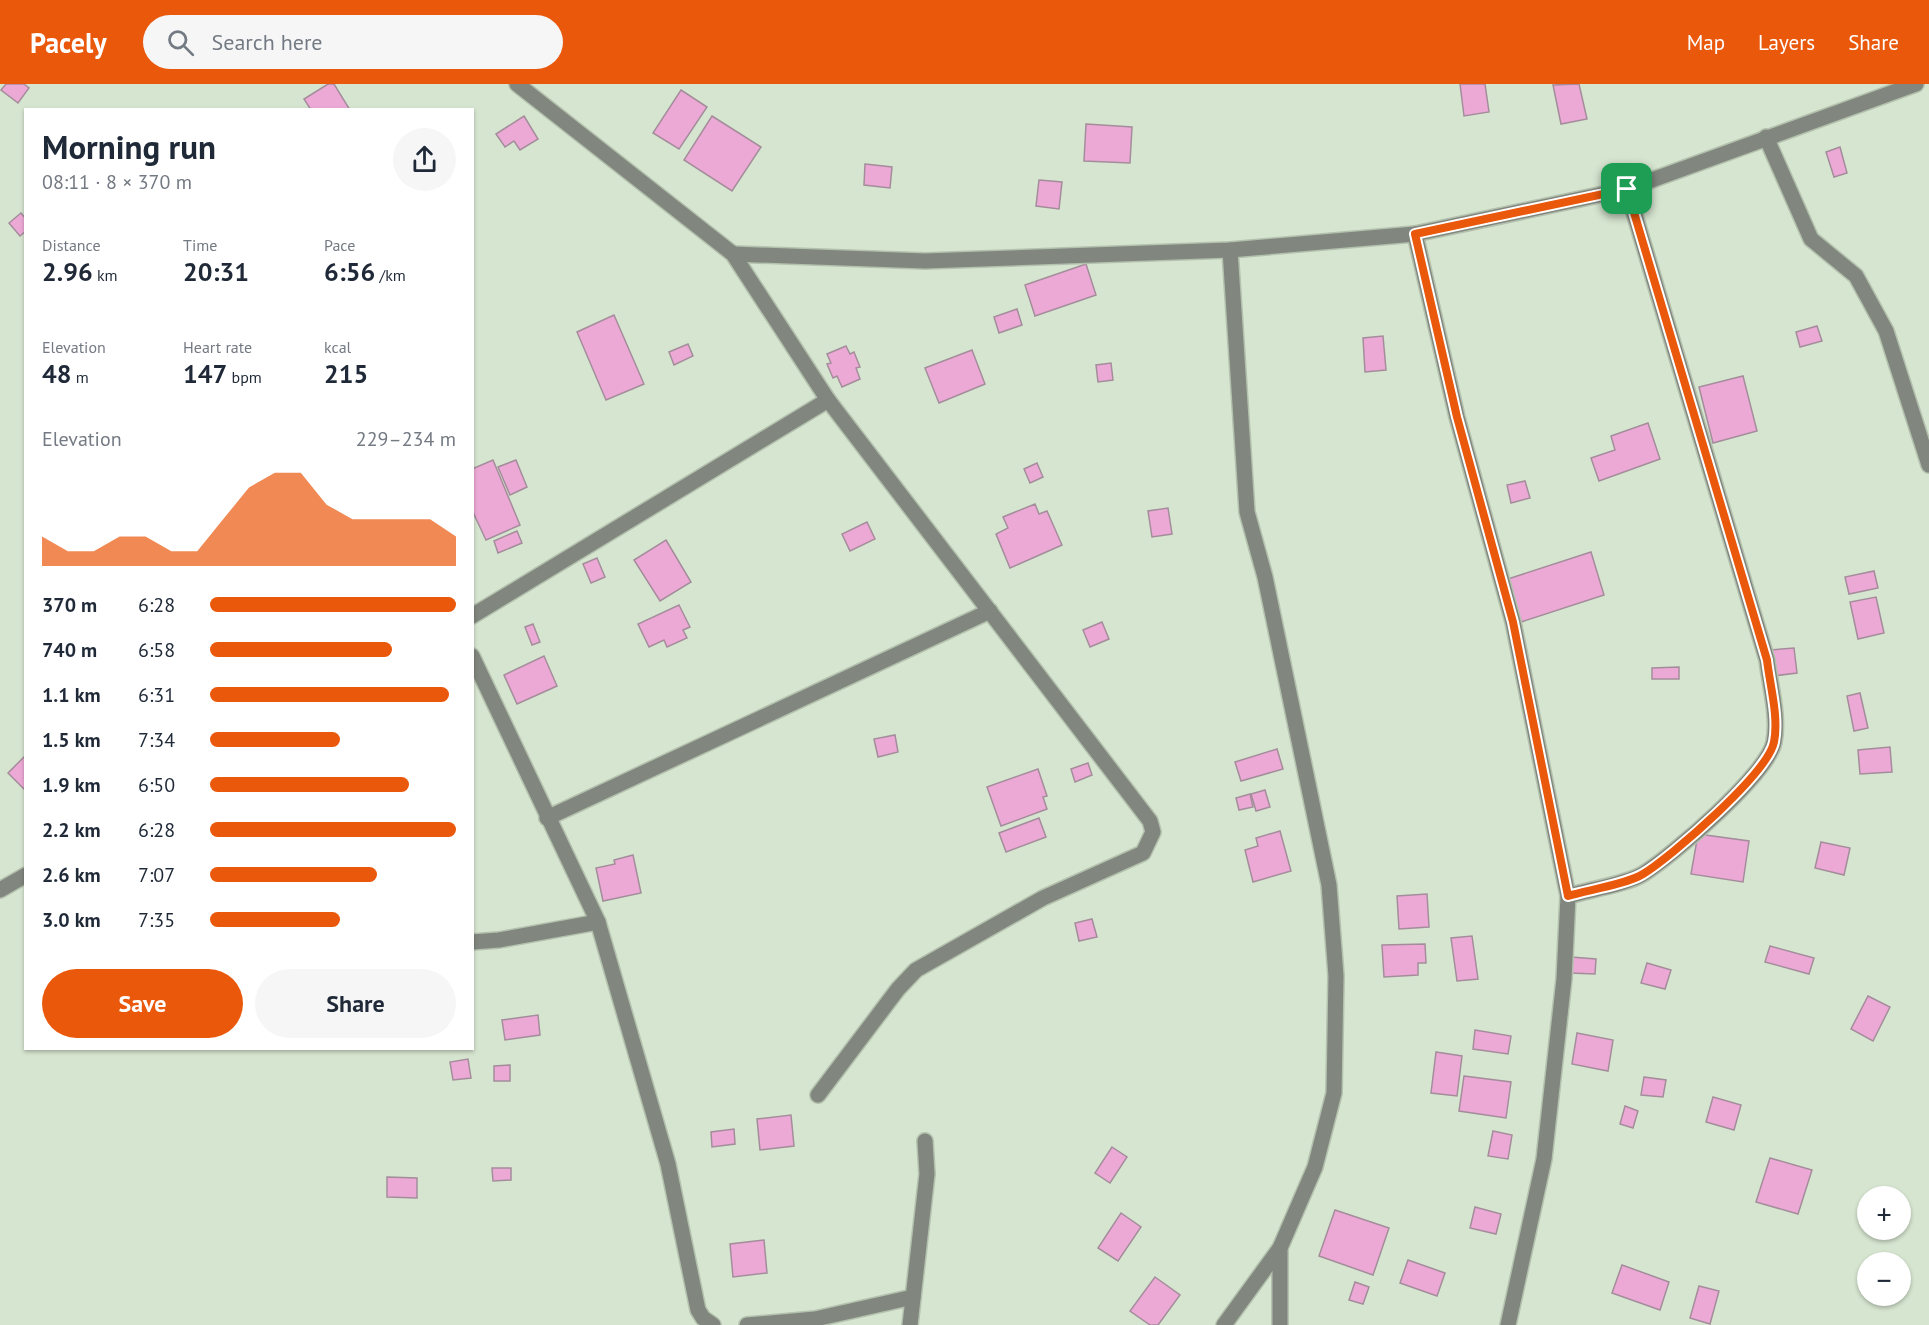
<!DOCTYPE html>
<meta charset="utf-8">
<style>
body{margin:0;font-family:"PT Sans",sans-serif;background:#f6f6f7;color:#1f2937;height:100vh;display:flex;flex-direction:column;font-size:22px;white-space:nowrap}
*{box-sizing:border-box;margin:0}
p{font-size:20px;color:#747a83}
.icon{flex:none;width:33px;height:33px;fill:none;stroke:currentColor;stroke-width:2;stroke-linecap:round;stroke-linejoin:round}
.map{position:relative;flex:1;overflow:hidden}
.side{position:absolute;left:24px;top:24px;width:450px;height:942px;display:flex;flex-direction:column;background:#fff;border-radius:0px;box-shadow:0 2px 4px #0004}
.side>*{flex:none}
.buttons{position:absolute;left:1857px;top:1102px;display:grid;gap:12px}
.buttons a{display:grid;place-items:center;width:54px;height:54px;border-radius:50%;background:#fff;box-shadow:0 2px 4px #0004;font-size:30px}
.pin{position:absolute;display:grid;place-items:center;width:51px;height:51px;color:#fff;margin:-26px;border-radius:12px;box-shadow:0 3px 9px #0006}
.round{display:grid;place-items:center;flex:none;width:63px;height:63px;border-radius:32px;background:#f6f6f7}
.summary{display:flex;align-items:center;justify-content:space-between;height:102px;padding:0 18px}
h1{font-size:33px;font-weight:700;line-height:45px}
.figures{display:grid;grid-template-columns:repeat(3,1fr);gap:9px;height:102px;padding:6px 18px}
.figures div{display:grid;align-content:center}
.figures b{font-size:26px;font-weight:700}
.figures small{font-size:16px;font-weight:400}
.figures p{font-size:16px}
.chart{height:168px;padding:12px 18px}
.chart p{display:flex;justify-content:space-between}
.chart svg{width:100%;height:108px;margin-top:6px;fill:#ea580c;opacity:.7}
.primary-button{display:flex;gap:12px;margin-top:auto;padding:12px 18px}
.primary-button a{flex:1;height:69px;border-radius:36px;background:#ea580c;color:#fff;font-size:24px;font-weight:700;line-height:69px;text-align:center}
.primary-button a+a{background:#f6f6f7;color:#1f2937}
ul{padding:0 18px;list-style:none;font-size:20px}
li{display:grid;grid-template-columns:96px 72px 1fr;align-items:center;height:45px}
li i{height:15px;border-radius:8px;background:#ea580c}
header{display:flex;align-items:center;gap:36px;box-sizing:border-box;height:84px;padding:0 30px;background:#ea580c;color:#fff}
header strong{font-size:28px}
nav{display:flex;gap:33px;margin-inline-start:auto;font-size:21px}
.search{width:420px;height:54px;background:#f6f6f7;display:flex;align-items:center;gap:15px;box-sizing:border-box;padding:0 21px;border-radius:33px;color:#747a83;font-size:22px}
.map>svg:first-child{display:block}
</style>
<header>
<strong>Pacely</strong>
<div class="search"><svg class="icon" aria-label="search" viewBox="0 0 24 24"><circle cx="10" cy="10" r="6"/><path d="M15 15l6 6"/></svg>Search here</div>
<nav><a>Map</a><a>Layers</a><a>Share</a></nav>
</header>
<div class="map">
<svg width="1929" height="1241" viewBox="0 0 1929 1241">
<rect width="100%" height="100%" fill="#d6e5d0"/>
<!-- building -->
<g fill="#eda9d6" stroke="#a48d9b" stroke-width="1.5">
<polygon points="6,0 24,0 29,4 18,19 1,6"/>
<polygon points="328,0 334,0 350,26 311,26 304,15"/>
<polygon points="1460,0 1485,0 1489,28 1464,32"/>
<polygon points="1579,0 1587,35 1561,40 1553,1"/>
<polygon points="681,6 707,23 679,65 653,49"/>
<polygon points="524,32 538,55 520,66 514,57 505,63 496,50"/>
<polygon points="712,32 761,63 732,107 684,76"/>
<polygon points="1086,40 1132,43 1130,79 1084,77"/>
<polygon points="1840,63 1847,89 1834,93 1826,68"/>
<polygon points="865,80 892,83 890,104 864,101"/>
<polygon points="1039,96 1062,98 1059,125 1036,122"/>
<polygon points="21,129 26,135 26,147 20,152 9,139"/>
<polygon points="1086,180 1096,211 1035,232 1025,201"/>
<polygon points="1017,225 1022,241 999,249 994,233"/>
<polygon points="614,231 644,300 606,316 577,248"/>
<polygon points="1817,242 1822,257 1800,263 1796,248"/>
<polygon points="1383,252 1386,286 1365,288 1363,254"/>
<polygon points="688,260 693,272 674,281 669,268"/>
<polygon points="846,262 850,270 854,268 860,283 856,284 860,295 842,303 837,292 833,294 827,280 831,279 827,270"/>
<polygon points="972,266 985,300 939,319 925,284"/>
<polygon points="1111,279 1113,296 1098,298 1096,281"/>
<polygon points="1743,292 1757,347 1713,359 1699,303"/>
<polygon points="1648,339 1660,375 1599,397 1591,374 1615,366 1611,352"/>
<polygon points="493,376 520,441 486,456 472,426 472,385"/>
<polygon points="516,376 527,403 510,411 498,383"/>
<polygon points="1037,379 1043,393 1030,399 1024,385"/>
<polygon points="1525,397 1530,414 1511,419 1507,401"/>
<polygon points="1035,420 1039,430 1047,427 1062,461 1010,484 996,450 1008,444 1003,433"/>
<polygon points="1168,424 1172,450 1152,453 1148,427"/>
<polygon points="867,438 875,455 850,467 842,450"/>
<polygon points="517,447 522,459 498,469 494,457"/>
<polygon points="666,456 691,498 660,517 634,476"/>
<polygon points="1591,468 1604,511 1521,538 1508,495"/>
<polygon points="597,474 605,493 591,499 583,480"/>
<polygon points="1874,487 1878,504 1849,510 1845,493"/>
<polygon points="1876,513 1884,549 1858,555 1850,518"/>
<polygon points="679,521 690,543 683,546 687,554 667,563 664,556 649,563 638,540"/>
<polygon points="1102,538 1109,555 1090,563 1083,546"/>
<polygon points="533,540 540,558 532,561 525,543"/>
<polygon points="1794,564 1797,589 1773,592 1770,566"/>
<polygon points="544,572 557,602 517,620 504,591"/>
<polygon points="1679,583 1679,595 1652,595 1652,584"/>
<polygon points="1860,609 1868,644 1854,647 1847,612"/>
<polygon points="895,651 898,668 878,673 874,655"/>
<polygon points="1890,663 1892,688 1860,690 1858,666"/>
<polygon points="1277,665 1283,685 1241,697 1235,678"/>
<polygon points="26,671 26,707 8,689"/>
<polygon points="1088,679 1092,691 1075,698 1071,685"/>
<polygon points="1038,685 1047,712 1043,713 1047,725 1001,742 987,703"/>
<polygon points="1265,706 1270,723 1256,727 1251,710"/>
<polygon points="1250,710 1253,723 1239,726 1236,714"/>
<polygon points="1039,734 1046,753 1006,768 999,749"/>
<polygon points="1280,747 1291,787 1253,798 1245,766 1258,762 1256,754"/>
<polygon points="1698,750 1749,757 1743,798 1691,790"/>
<polygon points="1821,758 1850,764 1844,791 1815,784"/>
<polygon points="633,771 641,809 603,817 596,784 615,780 614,776"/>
<polygon points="1427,810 1429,843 1399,845 1397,812"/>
<polygon points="1092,835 1097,853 1079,857 1075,839"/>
<polygon points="1472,852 1478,895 1457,897 1451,854"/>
<polygon points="1425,860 1426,879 1418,879 1418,891 1384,893 1382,861"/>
<polygon points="1770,862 1814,874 1809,890 1765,878"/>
<polygon points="1571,873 1596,875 1595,890 1570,889"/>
<polygon points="1647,879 1671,886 1665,905 1641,899"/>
<polygon points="1868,912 1890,923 1873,957 1851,945"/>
<polygon points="538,931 540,951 505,956 502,936"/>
<polygon points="1475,946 1511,952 1508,970 1473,965"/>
<polygon points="1577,949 1613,956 1608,987 1572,980"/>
<polygon points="1436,968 1462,972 1457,1012 1431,1009"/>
<polygon points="468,975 471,994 453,996 450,978"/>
<polygon points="510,981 510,997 494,997 494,982"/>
<polygon points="1464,992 1511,998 1506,1034 1459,1027"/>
<polygon points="1644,993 1666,996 1663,1013 1641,1011"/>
<polygon points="1713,1013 1741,1021 1734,1046 1706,1038"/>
<polygon points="1625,1022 1638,1027 1633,1044 1620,1040"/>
<polygon points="791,1031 794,1062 760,1066 757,1035"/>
<polygon points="734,1045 735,1060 712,1063 711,1048"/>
<polygon points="1493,1047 1512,1051 1508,1075 1488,1072"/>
<polygon points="1112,1063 1127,1073 1110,1099 1095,1089"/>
<polygon points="1770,1074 1812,1086 1798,1130 1756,1118"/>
<polygon points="492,1084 511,1084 511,1096 493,1097"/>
<polygon points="387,1093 417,1094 417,1114 387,1113"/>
<polygon points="1475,1123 1501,1130 1496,1150 1470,1144"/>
<polygon points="1335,1126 1389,1144 1373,1191 1319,1172"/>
<polygon points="1121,1129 1141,1143 1118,1177 1098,1164"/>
<polygon points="764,1156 767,1189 733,1193 730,1160"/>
<polygon points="1408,1176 1445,1189 1437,1212 1400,1199"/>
<polygon points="1622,1181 1669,1198 1660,1226 1612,1209"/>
<polygon points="1155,1193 1180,1211 1158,1241 1150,1241 1130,1227"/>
<polygon points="1355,1198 1369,1203 1363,1220 1349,1216"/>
<polygon points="1699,1202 1719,1207 1710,1240 1690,1234"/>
</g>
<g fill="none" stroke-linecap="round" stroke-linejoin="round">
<defs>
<g id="minor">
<polyline points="517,0 733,170 828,316 1150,737 1153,748 1143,769 1043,814 916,886 898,905 818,1011"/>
<polyline points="1766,53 1811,155 1856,192 1886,247 1929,381"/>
<polyline points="1415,150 1457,333 1513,538 1568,812 1564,895 1544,1075 1508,1241"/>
<polyline points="733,170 925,177 1230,166 1415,150 1627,105 1916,0"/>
<polyline points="472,532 828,316"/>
<polyline points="472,572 598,838 668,1080 698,1226 703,1234 713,1241"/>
<polyline points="547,734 990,527"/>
<polyline points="0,806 26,791"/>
<path d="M1568 812C1588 806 1627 800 1643 790 1672 772 1768 690 1774 658 1779 633 1770 602 1767 576L1627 105"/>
<polyline points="472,858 499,856 598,838"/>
<polyline points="1280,1164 1280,1241"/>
<polyline points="747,1241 815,1235 913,1213"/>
<polyline points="910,1241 927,1090 925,1057"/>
<polyline points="1224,1241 1280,1164 1315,1083 1334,1009 1336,892 1329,801 1265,493 1247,428 1230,166"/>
</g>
</defs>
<!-- minor casing -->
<use href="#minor" stroke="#b4c1ae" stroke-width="18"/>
<!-- minor -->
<use href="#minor" stroke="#81877e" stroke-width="15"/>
</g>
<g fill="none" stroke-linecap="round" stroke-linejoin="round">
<defs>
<path id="route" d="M1627 105 1767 576C1770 602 1779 633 1774 658 1768 689 1671 773 1643 790 1627 800 1588 806 1568 812L1513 538 1457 333 1415 150Z"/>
</defs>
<!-- route casing -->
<use href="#route" stroke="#fff" stroke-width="12"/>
<!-- route -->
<use href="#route" stroke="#ea580c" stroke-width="8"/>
</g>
</svg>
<div class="buttons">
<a>+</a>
<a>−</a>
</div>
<div class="pin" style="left:1627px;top:105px;background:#1e9e55"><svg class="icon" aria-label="arrive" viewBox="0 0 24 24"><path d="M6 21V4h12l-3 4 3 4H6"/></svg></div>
<section class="side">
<div class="summary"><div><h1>Morning run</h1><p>08:11 · 8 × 370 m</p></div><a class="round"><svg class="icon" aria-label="share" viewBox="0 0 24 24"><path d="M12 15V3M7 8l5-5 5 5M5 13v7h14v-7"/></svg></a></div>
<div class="figures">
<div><p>Distance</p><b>2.96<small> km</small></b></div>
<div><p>Time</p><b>20:31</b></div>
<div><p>Pace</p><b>6:56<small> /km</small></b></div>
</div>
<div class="figures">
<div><p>Elevation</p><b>48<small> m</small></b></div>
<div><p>Heart rate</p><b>147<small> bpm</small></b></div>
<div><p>kcal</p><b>215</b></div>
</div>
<div class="chart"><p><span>Elevation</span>229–234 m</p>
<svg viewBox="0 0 160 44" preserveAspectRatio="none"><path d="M0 44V32L10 38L20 38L30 32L40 32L50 38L60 38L70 25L80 12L90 6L100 6L110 19L120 25L130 25L140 25L150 25L160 32V44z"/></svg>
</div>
<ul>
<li><b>370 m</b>6:28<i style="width:100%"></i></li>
<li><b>740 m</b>6:58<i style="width:74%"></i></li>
<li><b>1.1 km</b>6:31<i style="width:97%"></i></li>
<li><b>1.5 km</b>7:34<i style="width:53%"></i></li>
<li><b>1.9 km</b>6:50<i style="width:81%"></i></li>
<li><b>2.2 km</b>6:28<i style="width:100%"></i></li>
<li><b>2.6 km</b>7:07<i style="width:68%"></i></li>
<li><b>3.0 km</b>7:35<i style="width:53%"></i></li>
</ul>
<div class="primary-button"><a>Save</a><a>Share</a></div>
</section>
</div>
